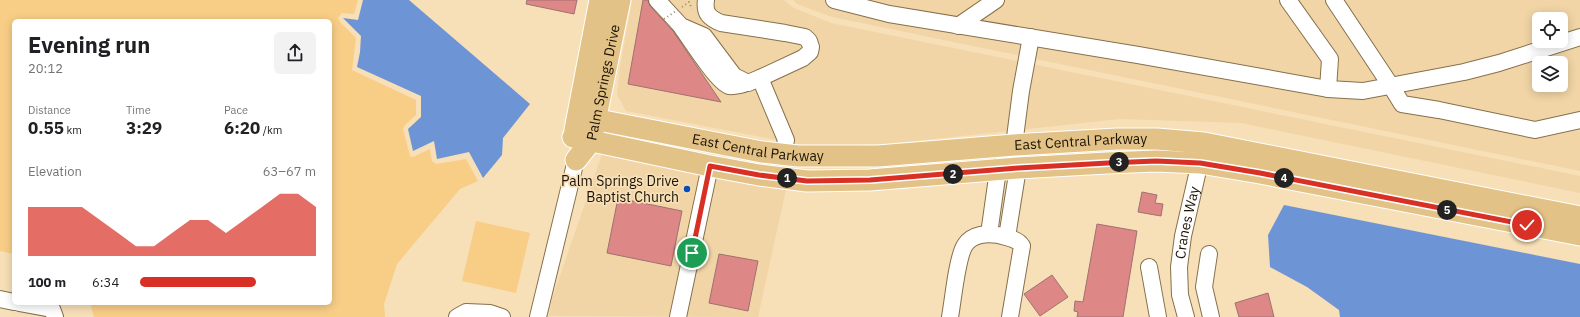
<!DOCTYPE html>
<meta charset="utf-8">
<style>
body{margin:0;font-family:"IBM Plex Sans",sans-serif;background:#f2f2f2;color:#202124;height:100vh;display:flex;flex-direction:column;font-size:15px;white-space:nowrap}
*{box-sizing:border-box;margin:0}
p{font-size:13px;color:#757577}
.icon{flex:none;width:22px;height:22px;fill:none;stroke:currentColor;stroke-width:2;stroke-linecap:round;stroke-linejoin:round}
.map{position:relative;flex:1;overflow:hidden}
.panel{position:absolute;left:12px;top:19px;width:320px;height:286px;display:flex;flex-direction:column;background:#fff;border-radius:6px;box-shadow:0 2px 10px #0003}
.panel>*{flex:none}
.controls{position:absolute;left:1532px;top:12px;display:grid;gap:8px}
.controls a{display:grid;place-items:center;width:36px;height:36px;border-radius:6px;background:#fff;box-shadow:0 2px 10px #0003;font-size:20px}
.pin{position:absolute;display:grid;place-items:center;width:34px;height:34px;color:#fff;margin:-17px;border:2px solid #fff;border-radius:50%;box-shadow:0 1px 4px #0007}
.km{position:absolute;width:20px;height:20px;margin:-10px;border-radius:50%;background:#222;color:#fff;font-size:11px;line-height:20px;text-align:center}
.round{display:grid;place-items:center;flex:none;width:42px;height:42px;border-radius:6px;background:#f2f2f2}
.headline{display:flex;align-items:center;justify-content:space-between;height:68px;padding:0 16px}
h1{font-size:22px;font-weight:700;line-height:30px}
.metrics{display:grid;grid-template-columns:repeat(3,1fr);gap:6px;height:68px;padding:4px 16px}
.metrics div{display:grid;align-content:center}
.metrics b{font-size:17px;font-weight:700}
.metrics small{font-size:11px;font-weight:400}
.metrics p{font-size:11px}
.chart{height:112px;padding:8px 16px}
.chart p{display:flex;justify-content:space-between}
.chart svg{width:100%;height:72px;margin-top:4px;fill:#d93025;opacity:.7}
ul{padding:0 16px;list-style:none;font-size:13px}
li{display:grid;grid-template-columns:64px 48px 1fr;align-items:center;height:30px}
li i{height:10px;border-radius:5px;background:#d93025}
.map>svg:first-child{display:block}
</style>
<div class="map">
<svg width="1580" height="317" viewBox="0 0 1580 317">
<rect width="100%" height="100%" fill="#f7dfb7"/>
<!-- built -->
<g fill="#f1d5a6" fill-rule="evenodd">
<polygon points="632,0 784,0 794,8 831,23 1580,176 1580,193 1241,123 1120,119 888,144 809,146 626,111 617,95 620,67"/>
<path d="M793 0H1580V171L832 17 797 4ZM1539 19H1561V41H1539ZM1539 63H1561V85H1539Z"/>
<polygon points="602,154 724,180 786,190 758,317 549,316 552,299"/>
</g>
<!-- green -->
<g fill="#f8ce87">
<polygon points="0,0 358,0 354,14 342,13 338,18 340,22 356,38 352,70 416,100 416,115 405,125 403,129 410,156 413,157 430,149 432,161 436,164 466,159 478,181 460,189 397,264 384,304 385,317 94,317 90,303 330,303 330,21 14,21 14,254 0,251"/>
<polygon points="476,221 530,233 516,293 462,281"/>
</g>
<!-- water -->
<g fill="#6d94d5">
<polygon points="363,0 409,0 530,104 503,138 502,155 483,178 469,152 437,159 434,141 413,151 408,129 421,117 421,96 357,67 360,52 361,36 343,18 358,20"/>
<polygon points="1284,205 1580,264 1580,317 1340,317 1339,310 1307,287 1270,267 1268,235"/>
</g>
<!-- building -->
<g fill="#de8787" stroke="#9f7171">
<polygon points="527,0 577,0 574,14 526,4"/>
<polygon points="643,0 648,0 650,6 673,31 721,102 628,84"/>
<polygon points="1142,192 1157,195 1155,203 1163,204 1161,216 1138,212"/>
<polygon points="618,198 682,211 671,266 607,253"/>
<polygon points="1097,224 1137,231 1123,317 1077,317 1078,312 1074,311 1075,301 1083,302"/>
<polygon points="719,254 758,261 748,311 709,303"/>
<polygon points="1052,275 1068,297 1040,316 1024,294"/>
<polygon points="1268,293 1274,317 1239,317 1235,303"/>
</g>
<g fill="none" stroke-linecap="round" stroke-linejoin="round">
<defs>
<g id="minor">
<polyline points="657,0 681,26 704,36 734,76 748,83 760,78"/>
<path d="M706 0C704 13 709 18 721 23L785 33 805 37 809 41 811 47 810 52 803 58 760 78 786 140 783 154"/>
<polyline points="834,0 889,14 1138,55 1328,89 1363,91 1464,72 1499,63 1580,37"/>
<polyline points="1288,0 1330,59 1328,89"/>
<polyline points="1334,0 1391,86 1402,104 1439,110 1535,130 1580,120"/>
<polyline points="958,26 996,0"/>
<path d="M682 28C691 40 717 82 729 86 733 87 740 85 744 84"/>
<polyline points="989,234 998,170 1004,160"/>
<polyline points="1007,237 1018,168 1014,145 1021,91 1031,37"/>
<polyline points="1209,254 1204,287 1211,317"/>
<polyline points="1149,267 1158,317"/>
<polyline points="0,299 14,302"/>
<polyline points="19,303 52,309 55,317"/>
<polyline points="457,317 466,312 490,313 502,317"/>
<polyline points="538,317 576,160"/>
<polyline points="678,317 710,166"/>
<path d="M950 317C953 301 957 257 965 245 972 234 987 233 998 235 1006 237 1018 239 1022 246L1010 317"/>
<path id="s1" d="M1186 317 1180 295 1179 267 1183 236 1202 153"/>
</g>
<g id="major">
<path id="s2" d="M578 116 762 152 798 156H878L1014 145 1117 139H1157L1204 143 1580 217"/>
<polyline points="575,130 600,0"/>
<polyline points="573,137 710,166 759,175 807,181 870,180 1018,168 1107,163 1156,161 1200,163 1260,173 1580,235"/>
<path id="s3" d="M576 160 591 141 620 0"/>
</g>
</defs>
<!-- minor casing -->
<use href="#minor" stroke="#86704b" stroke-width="18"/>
<!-- major casing -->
<use href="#major" stroke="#fff" stroke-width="23"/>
<!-- path -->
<polyline stroke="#9f8d6f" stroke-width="2" stroke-dasharray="1 3" stroke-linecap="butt" points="682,7 689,2 692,9"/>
<!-- minor -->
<use href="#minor" stroke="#fff" stroke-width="16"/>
<!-- major -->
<use href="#major" stroke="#e2c286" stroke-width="21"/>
<!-- path-bridge -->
<polyline stroke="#9f8d6f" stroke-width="2" stroke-dasharray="1 3" stroke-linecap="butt" points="664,19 679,9"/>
</g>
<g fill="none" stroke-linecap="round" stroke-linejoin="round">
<defs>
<polyline id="route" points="692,253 710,166 759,175 807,181 870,180 1018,168 1108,163 1156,161 1200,163 1260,173 1527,225"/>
</defs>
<!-- route casing -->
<use href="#route" stroke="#fff" stroke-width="8"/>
<!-- route -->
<use href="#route" stroke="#d93025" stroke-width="5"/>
</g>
<!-- markers -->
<circle fill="#064db7" stroke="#f7dfb7" stroke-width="1.5" cx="687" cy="189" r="4"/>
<g text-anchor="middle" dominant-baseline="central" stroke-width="3.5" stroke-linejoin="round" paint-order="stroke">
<!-- street labels -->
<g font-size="14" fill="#1b1204" stroke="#f7dfb7">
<text stroke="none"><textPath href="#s3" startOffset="84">Palm Springs Drive</textPath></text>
<text stroke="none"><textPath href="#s2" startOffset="507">East Central Parkway</textPath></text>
<text stroke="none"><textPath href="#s2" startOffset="183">East Central Parkway</textPath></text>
<text stroke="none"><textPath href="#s1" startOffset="96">Cranes Way</textPath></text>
</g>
<!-- poi labels -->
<g font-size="14" fill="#1b1204" stroke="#f7dfb7" text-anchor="end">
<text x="679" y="181">Palm Springs Drive<tspan x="679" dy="16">Baptist Church</tspan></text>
</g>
</g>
</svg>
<div class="controls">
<a><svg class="icon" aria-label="locate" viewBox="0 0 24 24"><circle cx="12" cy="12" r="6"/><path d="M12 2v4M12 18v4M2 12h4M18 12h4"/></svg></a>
<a><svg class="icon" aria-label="layers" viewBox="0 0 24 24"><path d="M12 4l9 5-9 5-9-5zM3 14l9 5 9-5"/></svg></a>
</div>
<div class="pin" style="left:692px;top:253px;background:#1e9e55"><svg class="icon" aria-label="arrive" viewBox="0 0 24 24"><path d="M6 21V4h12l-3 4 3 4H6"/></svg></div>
<div class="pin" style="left:1527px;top:225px;background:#d93025"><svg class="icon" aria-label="check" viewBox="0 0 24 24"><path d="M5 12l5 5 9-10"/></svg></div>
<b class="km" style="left:787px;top:178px">1</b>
<b class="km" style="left:953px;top:174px">2</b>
<b class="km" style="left:1119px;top:162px">3</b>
<b class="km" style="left:1284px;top:178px">4</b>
<b class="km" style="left:1447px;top:210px">5</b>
<section class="panel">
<div class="headline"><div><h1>Evening run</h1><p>20:12</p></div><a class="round"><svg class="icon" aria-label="share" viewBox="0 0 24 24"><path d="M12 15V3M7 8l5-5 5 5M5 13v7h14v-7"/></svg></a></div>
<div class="metrics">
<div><p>Distance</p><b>0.55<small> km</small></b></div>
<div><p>Time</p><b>3:29</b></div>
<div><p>Pace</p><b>6:20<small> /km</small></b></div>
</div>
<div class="chart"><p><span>Elevation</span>63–67 m</p>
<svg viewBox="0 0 160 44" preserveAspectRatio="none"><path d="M0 44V14L10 14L20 14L30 14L40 22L50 30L60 38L70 38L80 30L90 22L100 22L110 30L120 22L130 14L140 6L150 6L160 14V44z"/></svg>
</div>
<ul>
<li><b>100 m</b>6:34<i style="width:66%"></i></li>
</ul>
</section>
</div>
